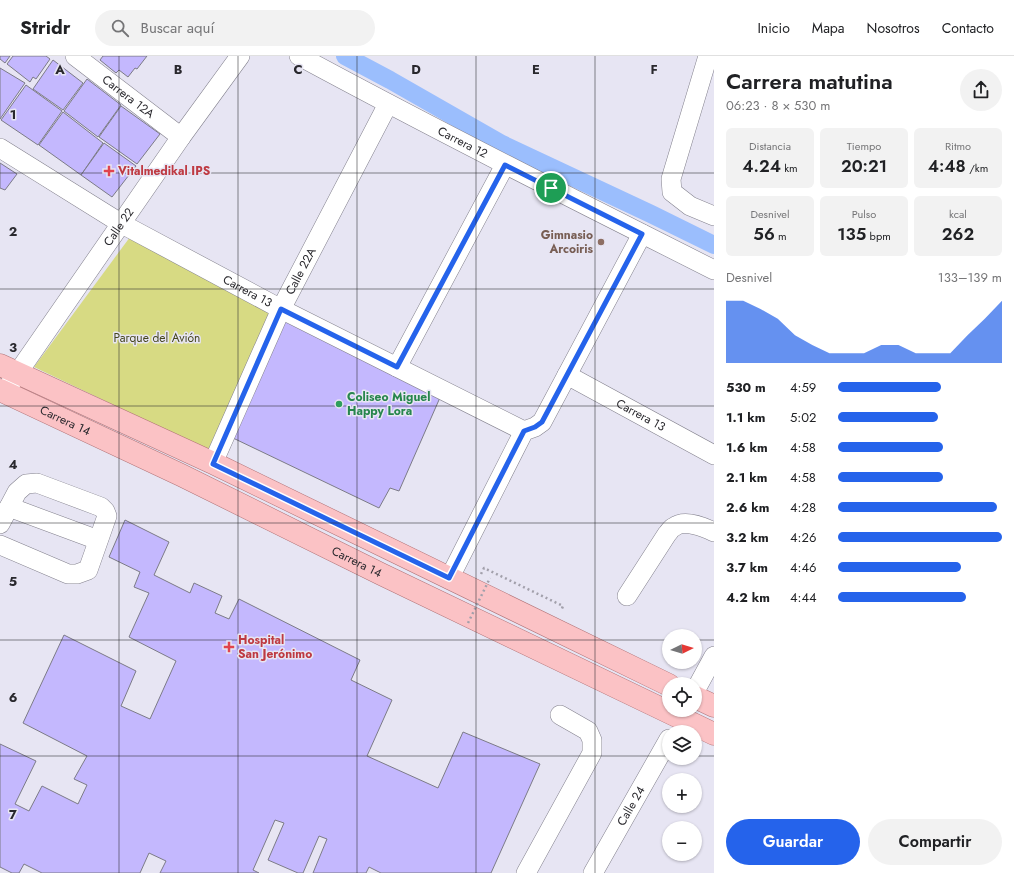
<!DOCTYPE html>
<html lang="es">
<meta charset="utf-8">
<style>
body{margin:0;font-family:Jost,sans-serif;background:#f2f2f2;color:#202124;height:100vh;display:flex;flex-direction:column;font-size:15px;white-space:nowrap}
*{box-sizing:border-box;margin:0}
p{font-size:13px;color:#757577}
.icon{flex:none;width:22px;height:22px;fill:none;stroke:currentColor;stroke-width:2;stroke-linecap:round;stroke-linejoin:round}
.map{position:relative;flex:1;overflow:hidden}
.side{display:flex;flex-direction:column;background:#fff;width:300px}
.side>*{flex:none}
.needle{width:26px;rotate:85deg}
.tools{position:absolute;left:662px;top:573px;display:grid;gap:8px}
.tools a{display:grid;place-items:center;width:40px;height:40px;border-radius:50%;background:#fff;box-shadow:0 1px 3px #0004;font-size:20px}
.pin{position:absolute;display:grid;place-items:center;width:34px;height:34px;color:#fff;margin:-17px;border:2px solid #fff;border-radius:50%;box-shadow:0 1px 4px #0007}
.round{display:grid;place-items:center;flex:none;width:42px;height:42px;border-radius:21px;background:#f2f2f2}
.summary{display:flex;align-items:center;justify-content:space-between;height:68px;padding:0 12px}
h1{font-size:22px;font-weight:600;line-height:30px}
.metrics{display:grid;grid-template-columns:repeat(3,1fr);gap:6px;height:68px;padding:4px 12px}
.metrics div{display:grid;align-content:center;border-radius:6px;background:#f2f2f2;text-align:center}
.metrics b{font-size:17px;font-weight:600}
.metrics small{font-size:11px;font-weight:400}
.metrics p{font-size:11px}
.chart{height:112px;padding:8px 12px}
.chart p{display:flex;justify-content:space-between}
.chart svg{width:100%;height:72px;margin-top:4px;fill:#2563eb;opacity:.7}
.primary-button{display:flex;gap:8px;margin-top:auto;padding:8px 12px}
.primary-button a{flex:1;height:46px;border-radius:24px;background:#2563eb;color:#fff;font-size:16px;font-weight:600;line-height:46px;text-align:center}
.primary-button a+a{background:#f2f2f2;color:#202124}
ul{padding:0 12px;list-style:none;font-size:13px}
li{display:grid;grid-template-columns:64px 48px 1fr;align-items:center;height:30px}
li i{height:10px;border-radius:5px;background:#2563eb}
header{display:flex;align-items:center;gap:24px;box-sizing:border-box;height:56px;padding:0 20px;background:#fff;border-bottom:1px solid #e0e0e0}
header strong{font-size:19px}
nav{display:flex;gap:22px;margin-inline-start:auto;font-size:14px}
.search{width:280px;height:36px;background:#f2f2f2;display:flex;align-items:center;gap:10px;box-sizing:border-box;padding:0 14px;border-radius:22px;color:#757577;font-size:15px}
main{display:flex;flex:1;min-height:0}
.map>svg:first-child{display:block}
</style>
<header>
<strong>Stridr</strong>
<div class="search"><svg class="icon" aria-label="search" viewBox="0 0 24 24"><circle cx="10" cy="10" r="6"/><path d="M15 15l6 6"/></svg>Buscar aquí</div>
<nav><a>Inicio</a><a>Mapa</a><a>Nosotros</a><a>Contacto</a></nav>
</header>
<main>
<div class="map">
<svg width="714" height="817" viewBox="0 0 714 817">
<rect width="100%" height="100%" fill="#e7e5f3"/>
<!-- green -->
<polygon fill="#d7da83" points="133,177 271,258 208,394 34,311"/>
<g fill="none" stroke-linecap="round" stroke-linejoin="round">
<!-- canal -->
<polyline stroke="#9bbefd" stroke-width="18" points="345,0 390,24 502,88 651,158 714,189"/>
</g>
<!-- building -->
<g fill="#c4b8fe" stroke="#7c7b87">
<polygon points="0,0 10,0 5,7 0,3"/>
<polygon points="13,0 46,0 50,3 36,23 33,21 30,26 7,8"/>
<polygon points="103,0 147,0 137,13 135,12 128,21 119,14 116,17 100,4"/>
<polygon points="53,4 83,27 63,54 33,33"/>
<polygon points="0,12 25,27 0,63"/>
<polygon points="87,23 121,49 98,81 64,55"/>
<polygon points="26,29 62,55 38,89 1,64"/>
<polygon points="121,50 160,78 137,108 99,81"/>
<polygon points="63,56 103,87 81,119 39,89"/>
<polygon points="104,87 136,110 112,141 81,119"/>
<polygon points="0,107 17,118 5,134 0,132"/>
<polygon points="283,260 442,337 399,435 390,432 379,452 233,382"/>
<polygon points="125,464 169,486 154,519 190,537 194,527 222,540 215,557 229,563 239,543 360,604 351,624 392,644 367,700 438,732 463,676 540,708 491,817 381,817 369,811 366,817 313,817 327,783 319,780 303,817 298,817 268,804 284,767 275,764 253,814 259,817 160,817 166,805 149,797 140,817 42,817 24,808 19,817 12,817 0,811 0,688 36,705 15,748 29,755 42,730 78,748 87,729 74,723 87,700 23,667 64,579 136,615 121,650 150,663 176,605 129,581 149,537 134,531 140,516 109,501"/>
</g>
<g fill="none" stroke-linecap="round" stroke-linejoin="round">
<defs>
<g id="minor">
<path id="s1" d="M75 0 181 81"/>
<path id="s2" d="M299 0C436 74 575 144 714 214"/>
<polyline points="708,0 671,123 672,136 690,150 714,160"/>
<path id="s3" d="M0 92 122 168 281 253 524 375"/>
<polyline points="397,311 505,109"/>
<path id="s4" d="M567 319 714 399"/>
<path id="s5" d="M10 328 181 81 240 0"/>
<path id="s6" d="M213 407 281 253 388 48"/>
<polyline points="9,451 98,484"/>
<polyline points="0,468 17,436 26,428 37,427 101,451 105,455 107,460 88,514 77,518 68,518 0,489"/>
<polyline points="449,523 524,375 535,371 542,366 642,178"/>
<path d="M627 540 667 478C669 476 671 472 674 471 684 463 704 471 714 476"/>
<polyline points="695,635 714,600"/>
<polyline points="526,817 592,697 592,684 588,675 560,659"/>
<path id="s7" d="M593 817 669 683"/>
</g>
<g id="major">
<polyline points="0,309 213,407 669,629"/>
<path id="s8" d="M0 334 181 419 381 518 714 678"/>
<polyline points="695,641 714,650"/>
</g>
</defs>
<!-- minor casing -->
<use href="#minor" stroke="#83818d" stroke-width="20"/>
<!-- major casing -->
<use href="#major" stroke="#b07276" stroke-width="23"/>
<!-- path -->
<polyline stroke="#a2a0ab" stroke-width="2.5" stroke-dasharray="2 3" stroke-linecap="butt" points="481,518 484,512 563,550 561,555"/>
<!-- minor -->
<use href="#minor" stroke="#fff" stroke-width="19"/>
<!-- major -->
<use href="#major" stroke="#fbc2c5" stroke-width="22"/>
<!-- path-bridge -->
<polyline stroke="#a2a0ab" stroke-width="2.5" stroke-dasharray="2 3" stroke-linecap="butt" points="468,567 490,522"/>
</g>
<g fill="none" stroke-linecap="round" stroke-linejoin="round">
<defs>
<polygon id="route" points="505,109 642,178 542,366 535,371 524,375 449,522 213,408 281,253 397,311"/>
</defs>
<!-- route casing -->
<use href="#route" stroke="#fff" stroke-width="8"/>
<!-- route -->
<use href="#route" stroke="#2563eb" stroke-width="5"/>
</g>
<!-- grid -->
<path fill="none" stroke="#29282d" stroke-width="1" stroke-opacity="0.55" d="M119 0V817M238 0V817M357 0V817M476 0V817M595 0V817M0 117H714M0 233H714M0 350H714M0 467H714M0 584H669M695 584H714M0 700H669M695 700H714"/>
<!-- markers -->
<g fill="#e0444e" stroke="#e7e5f3" stroke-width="1.5">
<path d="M107 109h4v4h4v4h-4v4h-4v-4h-4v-4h4z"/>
<path d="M227 585h4v4h4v4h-4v4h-4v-4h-4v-4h4z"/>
</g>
<circle fill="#8d6e63" stroke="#e7e5f3" stroke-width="1.5" cx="601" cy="186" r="4"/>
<circle fill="#2e9e5b" stroke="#e7e5f3" stroke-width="1.5" cx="339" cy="348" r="4"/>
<g text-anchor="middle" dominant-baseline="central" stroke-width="3" stroke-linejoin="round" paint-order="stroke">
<!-- street labels -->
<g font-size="12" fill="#29282d" stroke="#e7e5f3">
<text stroke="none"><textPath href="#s1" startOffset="67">Carrera 12A</textPath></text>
<text stroke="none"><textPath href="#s2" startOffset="185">Carrera 12</textPath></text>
<text stroke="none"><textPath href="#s5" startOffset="191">Calle 22</textPath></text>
<text stroke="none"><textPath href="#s6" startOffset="211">Calle 22A</textPath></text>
<text stroke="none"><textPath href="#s3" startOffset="286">Carrera 13</textPath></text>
<text stroke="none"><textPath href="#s4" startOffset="84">Carrera 13</textPath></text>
<text stroke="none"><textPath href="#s8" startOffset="72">Carrera 14</textPath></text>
<text stroke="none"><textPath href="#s8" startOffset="396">Carrera 14</textPath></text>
<text stroke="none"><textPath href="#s7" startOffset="77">Calle 24</textPath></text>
</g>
<!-- health labels -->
<g font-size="12" font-weight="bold" fill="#be3a42" stroke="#e7e5f3" text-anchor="start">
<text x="118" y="115">Vitalmedikal IPS</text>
<text x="238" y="584">Hospital<tspan x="238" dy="14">San Jerónimo</tspan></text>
</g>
<!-- education labels -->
<g font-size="12" font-weight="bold" fill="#785e54" stroke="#e7e5f3" text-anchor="end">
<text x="593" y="179">Gimnasio<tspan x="593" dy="14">Arcoiris</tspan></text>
</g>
<!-- park labels -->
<g font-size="12" fill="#46471e" stroke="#e7e5f3">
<text x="157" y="282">Parque del Avión</text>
</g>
<!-- leisure labels -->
<g font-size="12" font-weight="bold" fill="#27864d" stroke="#e7e5f3" text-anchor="start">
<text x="347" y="341">Coliseo Miguel<tspan x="347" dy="14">Happy Lora</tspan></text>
</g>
</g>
<g font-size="13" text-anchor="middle" font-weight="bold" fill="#29282d" stroke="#e7e5f3" stroke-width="3" stroke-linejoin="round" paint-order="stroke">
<text x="60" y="18">A</text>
<text x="178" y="18">B</text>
<text x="298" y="18">C</text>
<text x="416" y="18">D</text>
<text x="536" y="18">E</text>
<text x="654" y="18">F</text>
<text x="13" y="63">1</text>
<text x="13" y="180">2</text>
<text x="13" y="296">3</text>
<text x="13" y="413">4</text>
<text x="13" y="530">5</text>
<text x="13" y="646">6</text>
<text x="13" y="763">7</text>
</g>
</svg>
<div class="tools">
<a><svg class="needle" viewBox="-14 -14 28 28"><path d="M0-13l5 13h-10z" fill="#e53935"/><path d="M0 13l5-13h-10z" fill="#757577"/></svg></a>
<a><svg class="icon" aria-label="locate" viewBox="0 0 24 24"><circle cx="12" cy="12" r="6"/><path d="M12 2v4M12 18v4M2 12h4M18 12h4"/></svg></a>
<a><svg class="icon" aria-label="layers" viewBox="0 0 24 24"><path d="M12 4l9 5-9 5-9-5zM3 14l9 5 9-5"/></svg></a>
<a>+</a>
<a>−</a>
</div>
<div class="pin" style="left:551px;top:132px;background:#1e9e55"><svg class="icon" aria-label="arrive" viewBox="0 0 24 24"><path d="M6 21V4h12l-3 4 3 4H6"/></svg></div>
</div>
<section class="side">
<div class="summary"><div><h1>Carrera matutina</h1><p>06:23 · 8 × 530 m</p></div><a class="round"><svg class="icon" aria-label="share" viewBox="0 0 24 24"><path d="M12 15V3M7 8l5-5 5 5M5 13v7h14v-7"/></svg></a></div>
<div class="metrics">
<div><p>Distancia</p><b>4.24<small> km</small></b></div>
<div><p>Tiempo</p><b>20:21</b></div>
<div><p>Ritmo</p><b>4:48<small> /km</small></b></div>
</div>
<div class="metrics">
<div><p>Desnivel</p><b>56<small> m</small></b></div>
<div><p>Pulso</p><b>135<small> bpm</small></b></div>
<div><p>kcal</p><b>262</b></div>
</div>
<div class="chart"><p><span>Desnivel</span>133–139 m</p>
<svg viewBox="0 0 160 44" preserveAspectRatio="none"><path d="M0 44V6L10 6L20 11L30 17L40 27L50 33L60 38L70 38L80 38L90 33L100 33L110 38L120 38L130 38L140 27L150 17L160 6V44z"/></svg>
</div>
<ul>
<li><b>530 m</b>4:59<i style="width:63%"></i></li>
<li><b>1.1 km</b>5:02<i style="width:61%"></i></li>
<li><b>1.6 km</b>4:58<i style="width:64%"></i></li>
<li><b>2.1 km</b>4:58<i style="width:64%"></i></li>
<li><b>2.6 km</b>4:28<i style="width:97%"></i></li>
<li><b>3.2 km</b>4:26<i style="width:100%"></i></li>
<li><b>3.7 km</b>4:46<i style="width:75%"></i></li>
<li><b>4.2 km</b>4:44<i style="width:78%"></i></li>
</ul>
<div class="primary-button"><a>Guardar</a><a>Compartir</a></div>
</section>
</main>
